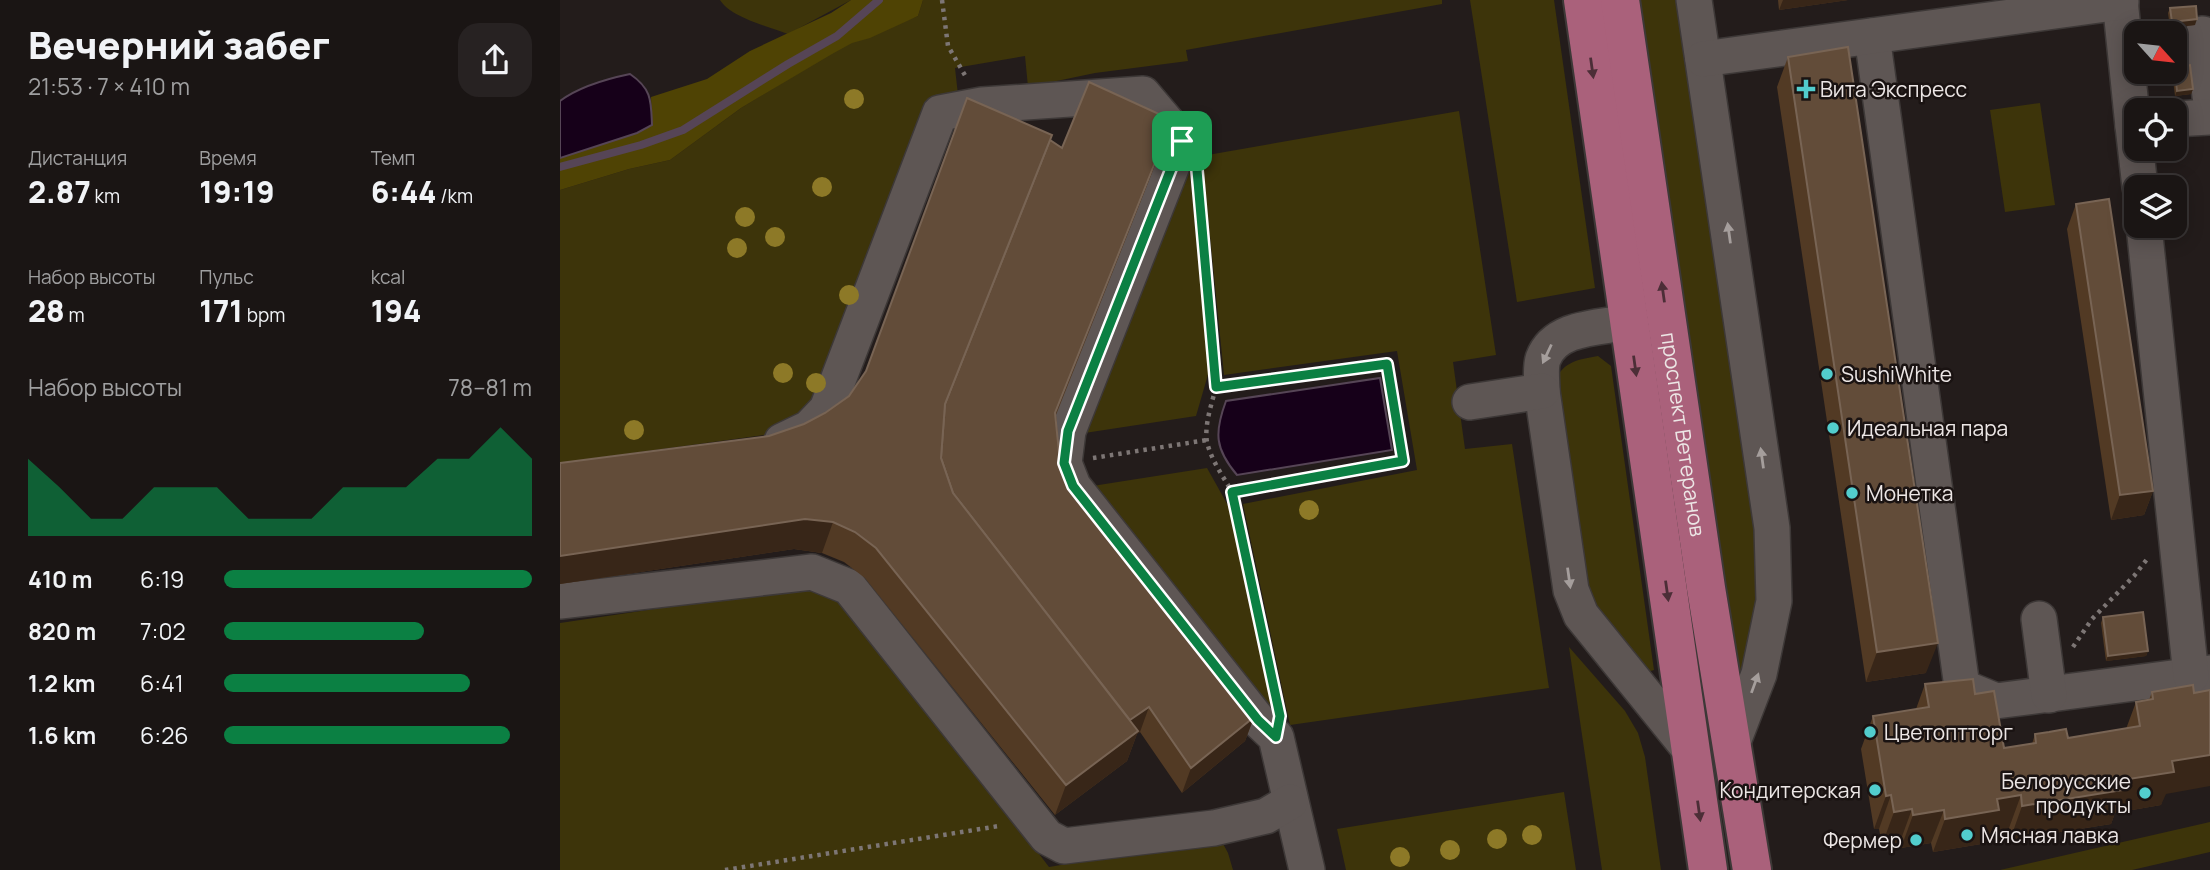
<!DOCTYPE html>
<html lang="ru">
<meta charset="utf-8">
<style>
body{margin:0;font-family:Manrope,sans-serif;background:#272222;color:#f1f3f6;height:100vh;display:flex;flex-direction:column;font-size:26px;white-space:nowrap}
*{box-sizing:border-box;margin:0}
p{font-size:23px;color:#9f9fa0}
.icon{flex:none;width:38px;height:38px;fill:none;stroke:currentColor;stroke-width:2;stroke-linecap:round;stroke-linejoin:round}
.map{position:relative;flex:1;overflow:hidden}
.drawer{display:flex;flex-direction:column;background:#1a1514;width:560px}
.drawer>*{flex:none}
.needle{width:46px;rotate:117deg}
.fabs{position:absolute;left:1564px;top:21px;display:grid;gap:14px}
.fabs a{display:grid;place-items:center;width:63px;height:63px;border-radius:14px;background:#1a1514;box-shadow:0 4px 18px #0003,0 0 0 2px #383434;font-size:35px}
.pin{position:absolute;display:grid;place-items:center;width:60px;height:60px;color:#fff;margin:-30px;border-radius:14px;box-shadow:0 4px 10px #0006}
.round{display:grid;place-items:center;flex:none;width:74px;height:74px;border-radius:21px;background:#272222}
.summary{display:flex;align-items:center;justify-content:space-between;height:119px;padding:0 28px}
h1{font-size:38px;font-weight:800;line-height:52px}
.metrics{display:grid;grid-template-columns:repeat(3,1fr);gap:10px;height:119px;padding:7px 28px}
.metrics div{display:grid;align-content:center}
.metrics b{font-size:30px;font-weight:800}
.metrics small{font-size:19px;font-weight:400}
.metrics p{font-size:19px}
.chart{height:196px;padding:14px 28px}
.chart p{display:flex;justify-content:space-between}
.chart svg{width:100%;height:126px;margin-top:7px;fill:#0b8043;opacity:.7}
ul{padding:0 28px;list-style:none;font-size:23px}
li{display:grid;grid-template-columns:112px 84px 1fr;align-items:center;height:52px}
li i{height:18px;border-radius:9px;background:#0b8043}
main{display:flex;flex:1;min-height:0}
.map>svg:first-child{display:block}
</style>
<main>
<section class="drawer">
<div class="summary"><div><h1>Вечерний забег</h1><p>21:53 · 7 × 410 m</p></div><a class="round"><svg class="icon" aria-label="share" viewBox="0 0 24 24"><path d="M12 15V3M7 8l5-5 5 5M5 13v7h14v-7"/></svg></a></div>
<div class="metrics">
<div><p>Дистанция</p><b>2.87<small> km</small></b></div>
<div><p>Время</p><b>19:19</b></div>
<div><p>Темп</p><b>6:44<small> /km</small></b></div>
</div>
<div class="metrics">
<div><p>Набор высоты</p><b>28<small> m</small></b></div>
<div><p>Пульс</p><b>171<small> bpm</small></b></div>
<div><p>kcal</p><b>194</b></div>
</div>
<div class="chart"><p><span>Набор высоты</span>78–81 m</p>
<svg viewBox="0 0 160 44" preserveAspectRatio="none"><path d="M0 44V17L10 27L20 38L30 38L40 27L50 27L60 27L70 38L80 38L90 38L100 27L110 27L120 27L130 17L140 17L150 6L160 17V44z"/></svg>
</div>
<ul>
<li><b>410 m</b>6:19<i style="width:100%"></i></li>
<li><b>820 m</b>7:02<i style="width:65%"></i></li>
<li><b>1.2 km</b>6:41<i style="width:80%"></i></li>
<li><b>1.6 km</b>6:26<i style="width:93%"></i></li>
</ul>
</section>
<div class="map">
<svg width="1650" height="870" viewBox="0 0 1650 870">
<rect width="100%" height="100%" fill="#231c1b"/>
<!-- green -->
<g fill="#3d340a">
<path d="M160 0H291L228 34C209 27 170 17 160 0Z"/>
<polygon points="363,0 882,0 882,4 626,50 628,61 535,73 468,87 465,56 395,68 398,95 258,405 219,433 0,463 0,190 69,169 110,160 181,108 288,43 358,16"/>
<polygon points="910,0 994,0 1035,288 957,302"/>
<polygon points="1075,0 1120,0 1197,527 1196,599 1181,671 1177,672"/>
<polygon points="1480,103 1495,205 1445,212 1430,110"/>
<polygon points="899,111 936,355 893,362 905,449 952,444 989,688 730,725 683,504 857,470 837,351 664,375 642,156"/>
<polygon points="629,163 649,371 636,416 518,434"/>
<path d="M1038 356 1051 366 1094 670 1084 673 1022 587 994 385C1001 362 1016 360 1038 356Z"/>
<polygon points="647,468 670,509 714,715 526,487"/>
<polygon points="249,586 288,603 489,867 660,838 668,853 673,870 0,870 0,623"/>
<polygon points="1009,647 1065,711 1078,733 1085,757 1101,870 1042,870"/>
<polygon points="1004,792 1016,870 786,870 777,829"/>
<polygon points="1650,822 1650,852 1572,870 1440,870"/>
</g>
<!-- forest -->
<polygon fill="#4f4304" points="291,0 363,0 358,16 310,38 292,43 272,54 181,108 110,160 69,169 0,190 0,158 77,133 92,125 91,97 147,79 190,51 271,13"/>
<!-- water -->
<g fill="#160019" stroke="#564556" stroke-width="2">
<path d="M70 74C92 89 91 101 92 125L77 133 0 158V101C20 86 46 79 70 74Z"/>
<path d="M820 378 832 450 677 475C655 449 654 433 666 401Z"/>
</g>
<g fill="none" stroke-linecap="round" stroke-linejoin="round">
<!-- stream -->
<polyline stroke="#564556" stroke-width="8" points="0,167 81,145 123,130 228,64 277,36 319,0"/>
<defs>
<g id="minor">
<polyline points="1134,0 1212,528 1214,601 1199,674 1171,747"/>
<polyline points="1560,0 1573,126 1577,125"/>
<polyline points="1643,34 1650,96"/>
<polyline points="1312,36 1402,687 1436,701 1650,673"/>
<polyline points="1143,59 1561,2"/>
<polyline points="1615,119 1650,117"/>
<polyline points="1573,126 1580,187"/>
<polyline points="1584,226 1631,676"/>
<path d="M1069 322C1040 328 995 326 983 359 980 368 982 381 982 391L1011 590 1021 615 1131 751"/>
<polyline points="910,402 982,391"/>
<polyline points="222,441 249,428 267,409 380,113 422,105 583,94 622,140 508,431 504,463 513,486 698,720 716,737 747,870"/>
<polyline points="0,601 252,572 289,587 487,837 504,846 654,828 706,816 730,802"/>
<polyline points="1479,619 1489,695"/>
</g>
<g id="major">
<polyline points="1023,0 1148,870"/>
<path id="s1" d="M1060 0 1146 588 1192 870"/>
</g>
</defs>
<!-- minor casing -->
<use href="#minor" stroke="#3d3837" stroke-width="38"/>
<!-- major casing -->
<use href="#major" stroke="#3d3837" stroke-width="42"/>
<!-- path -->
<g stroke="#7d7675" stroke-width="4.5" stroke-dasharray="3.5 5" stroke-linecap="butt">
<polyline points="382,0 388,46 406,77"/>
<path d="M638 185 656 387C652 403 644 425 647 442 651 460 663 476 672 492L715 692"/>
<polyline points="657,387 827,364 843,461 672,492"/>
<polyline points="533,458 647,440"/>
<polyline points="1513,647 1532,619 1574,576 1588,558"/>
<polyline points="165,870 439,826"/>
</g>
<!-- minor -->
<use href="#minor" stroke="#5e5654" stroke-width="35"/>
<!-- major -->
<use href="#major" stroke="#aa617b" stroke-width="38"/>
</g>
<!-- trees -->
<g fill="#8d7927">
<circle cx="294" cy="99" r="10"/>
<circle cx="262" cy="187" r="10"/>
<circle cx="185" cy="217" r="10"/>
<circle cx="215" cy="237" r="10"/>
<circle cx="177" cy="248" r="10"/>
<circle cx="289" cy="295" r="10"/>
<circle cx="223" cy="373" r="10"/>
<circle cx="256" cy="383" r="10"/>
<circle cx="74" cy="430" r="10"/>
<circle cx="749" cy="510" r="10"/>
<circle cx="972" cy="835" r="10"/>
<circle cx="937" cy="839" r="10"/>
<circle cx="890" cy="850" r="10"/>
<circle cx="840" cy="857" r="10"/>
</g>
<!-- wall -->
<g fill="#523a24">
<polygon points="1218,0 1288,0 1219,10"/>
<polygon points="1610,8 1635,25 1610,28 1608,13"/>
<polygon points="1228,57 1366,673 1306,682 1217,87"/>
<polygon points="1612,72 1615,72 1633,89 1631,94 1615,96"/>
<polygon points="603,145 496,415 501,472 694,717 685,741 622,793 580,732 577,734 567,761 495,815 305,578 284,562 262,553 234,549 0,584 0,463 209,436 244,424 265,413 289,396 502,148"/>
<polygon points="1516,204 1593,491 1584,515 1551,520 1507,229"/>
<polygon points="1543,617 1588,651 1586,656 1546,661 1541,623"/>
<polygon points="1365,684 1415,694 1444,748 1472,744 1475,734 1508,738 1566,729 1576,702 1589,700 1592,692 1634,693 1601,805 1555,813 1551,824 1450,840 1449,828 1431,831 1427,843 1373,852 1371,843 1341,848 1340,842 1322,845 1319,829 1314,829 1301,749 1313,716 1356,709"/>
</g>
<!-- shaded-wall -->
<g fill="#382618">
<polygon points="1223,0 1288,0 1219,10"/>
<polygon points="1637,19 1635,25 1610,28 1612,22"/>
<polygon points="1633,89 1631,94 1615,96 1617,91"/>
<polygon points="612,120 603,145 486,438 495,413"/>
<polygon points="1593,491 1584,515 1551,520 1560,495"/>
<polygon points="245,519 273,522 262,553 234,549 0,584 0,556"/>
<polygon points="1378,643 1366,673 1306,682 1317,652"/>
<polygon points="1588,651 1586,656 1546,661 1548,656"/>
<polygon points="589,707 580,732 577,734 567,761 495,815 506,785 565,723"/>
<polygon points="694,717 685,741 622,793 631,768"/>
<polygon points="1650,755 1650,786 1606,794 1601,805 1555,813 1551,824 1450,840 1462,806 1562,780 1612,761"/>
<polygon points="1331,795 1319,829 1314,829 1326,796"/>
<polygon points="1461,795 1449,828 1431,831 1427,843 1373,852 1385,819 1437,799"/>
<polygon points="1352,809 1340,842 1322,845 1334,812"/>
<polygon points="1384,810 1371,843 1341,848 1353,815"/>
</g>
<!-- building -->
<g fill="#624c39" stroke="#786454" stroke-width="2">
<polygon points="1636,6 1637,19 1612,22 1610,8"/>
<polygon points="1288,47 1378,643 1317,652 1228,57"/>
<polygon points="1630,65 1633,89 1617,91 1615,72 1615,67"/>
<polygon points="529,82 612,120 495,413 501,472 694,717 631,768 589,707 570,720 393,493 381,458 385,404 490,140 502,148"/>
<polygon points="407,98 492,135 385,404 381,458 393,493 578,731 506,785 316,548 295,532 273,522 245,519 0,556 0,463 209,436 244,424 265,413 289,396 306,371"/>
<polygon points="1549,199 1593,491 1560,495 1516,204"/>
<polygon points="1583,612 1588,651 1548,656 1543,617"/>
<polygon points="1413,679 1415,694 1434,691 1444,748 1476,743 1475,734 1489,732 1506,729 1508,738 1580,726 1576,702 1593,699 1592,692 1633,685 1634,693 1650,690 1650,755 1612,761 1614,772 1562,780 1563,790 1462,806 1461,795 1437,799 1439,810 1385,819 1384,810 1353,815 1352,809 1334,812 1331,795 1326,796 1313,716 1369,707 1365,684"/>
</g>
<!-- one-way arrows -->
<defs><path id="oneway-solid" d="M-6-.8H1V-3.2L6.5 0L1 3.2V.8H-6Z" transform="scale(1.75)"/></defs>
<g fill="#4c2e37">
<use href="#oneway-solid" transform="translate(1032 68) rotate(82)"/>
<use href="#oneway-solid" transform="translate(1103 292) rotate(-98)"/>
<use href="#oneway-solid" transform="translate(1075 366) rotate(82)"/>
<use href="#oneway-solid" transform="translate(1107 591) rotate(82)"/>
<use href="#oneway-solid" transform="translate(1139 811) rotate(82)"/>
</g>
<g fill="#a59e9c">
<use href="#oneway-solid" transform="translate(1169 233) rotate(-98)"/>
<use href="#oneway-solid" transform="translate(987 354) rotate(115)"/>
<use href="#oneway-solid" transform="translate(1202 458) rotate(-98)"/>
<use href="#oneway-solid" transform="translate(1009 578) rotate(82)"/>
<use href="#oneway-solid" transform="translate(1195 683) rotate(-70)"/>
</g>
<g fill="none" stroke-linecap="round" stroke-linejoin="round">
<defs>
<polygon id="route" points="622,141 636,159 656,387 827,364 843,461 672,492 720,716 716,737 698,720 513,486 504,463 508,431"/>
</defs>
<!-- route casing -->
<use href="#route" stroke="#fff" stroke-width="14"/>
<!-- route -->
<use href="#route" stroke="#0b8043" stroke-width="9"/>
</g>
<!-- markers -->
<g fill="#52cdcd" stroke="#1a1312" stroke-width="2.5">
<path d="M1242.5 78.5h7v7h7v7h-7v7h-7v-7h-7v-7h7z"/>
<circle cx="1267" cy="374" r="7"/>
<circle cx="1273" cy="428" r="7"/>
<circle cx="1292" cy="493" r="7"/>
<circle cx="1310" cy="732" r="7"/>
<circle cx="1315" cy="790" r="7"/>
<circle cx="1585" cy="793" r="7"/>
<circle cx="1407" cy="835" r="7"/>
<circle cx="1356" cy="840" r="7"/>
</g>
<g text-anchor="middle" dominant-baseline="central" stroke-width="5" stroke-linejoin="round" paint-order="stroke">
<!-- poi labels -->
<g font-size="21" fill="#ece6e5" stroke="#1a1312" text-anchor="start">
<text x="1260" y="89">Вита Экспресс</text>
<text x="1281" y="374">SushiWhite</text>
<text x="1287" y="428">Идеальная пара</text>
<text x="1306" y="493">Монетка</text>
<text x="1324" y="732">Цветоптторг</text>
<text x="1571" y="781" text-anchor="end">Белорусские<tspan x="1571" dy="24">продукты</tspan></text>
<text x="1301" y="790" text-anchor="end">Кондитерская</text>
<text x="1421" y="835">Мясная лавка</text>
<text x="1342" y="840" text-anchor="end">Фермер</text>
</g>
<!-- street labels -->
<g font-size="21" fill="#ece6e5" stroke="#1a1312">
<text stroke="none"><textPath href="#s1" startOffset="439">проспект Ветеранов</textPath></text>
</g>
</g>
</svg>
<div class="fabs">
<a><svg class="needle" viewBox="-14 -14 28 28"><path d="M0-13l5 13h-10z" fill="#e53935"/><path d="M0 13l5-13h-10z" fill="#9f9fa0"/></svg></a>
<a><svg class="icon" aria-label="locate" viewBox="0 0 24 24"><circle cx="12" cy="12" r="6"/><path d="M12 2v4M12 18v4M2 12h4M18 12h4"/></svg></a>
<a><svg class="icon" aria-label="layers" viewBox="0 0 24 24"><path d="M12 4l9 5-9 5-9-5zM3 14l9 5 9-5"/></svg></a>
</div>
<div class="pin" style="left:622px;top:141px;background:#1e9e55"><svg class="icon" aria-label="arrive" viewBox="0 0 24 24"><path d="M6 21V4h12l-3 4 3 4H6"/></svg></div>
</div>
</main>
